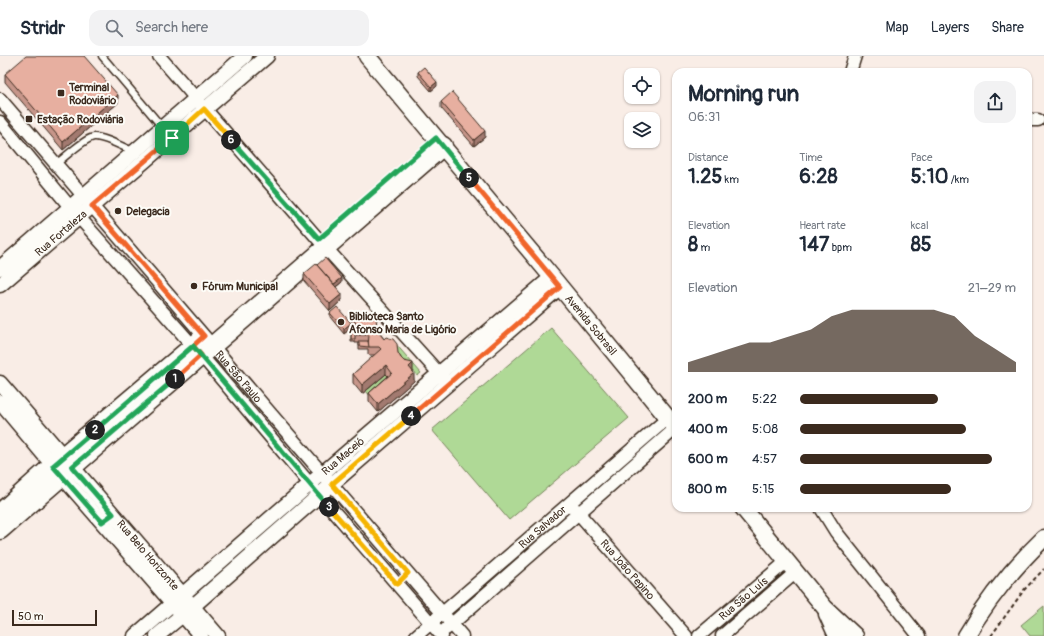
<!DOCTYPE html>
<meta charset="utf-8">
<style>
body{margin:0;font-family:Pangolin,sans-serif;background:#f2f2f3;color:#1f2937;height:100vh;display:flex;flex-direction:column;font-size:15px;white-space:nowrap}
*{box-sizing:border-box;margin:0}
p{font-size:13px;color:#747a83}
.icon{flex:none;width:22px;height:22px;fill:none;stroke:currentColor;stroke-width:2;stroke-linecap:round;stroke-linejoin:round}
.map{position:relative;flex:1;overflow:hidden}
.sheet{position:absolute;left:672px;top:12px;width:360px;height:444px;display:flex;flex-direction:column;background:#fff;border-radius:12px;box-shadow:0 1px 3px #0004}
.sheet>*{flex:none}
.tools{position:absolute;left:624px;top:12px;display:grid;gap:8px}
.tools a{display:grid;place-items:center;width:36px;height:36px;border-radius:8px;background:#fff;box-shadow:0 1px 3px #0004;font-size:20px}
.scale{position:absolute;left:12px;bottom:10px;width:85px;box-sizing:border-box;padding-left:4px;border:2px solid #3b2a1e;border-top:0;font-size:11px;line-height:14px;white-space:nowrap;color:#3b2a1e;-webkit-text-stroke:3px #fdfcf7;paint-order:stroke}
.pin{position:absolute;display:grid;place-items:center;width:34px;height:34px;color:#fff;margin:-17px;border-radius:8px;box-shadow:0 2px 6px #0006}
.km{position:absolute;width:20px;height:20px;margin:-10px;border-radius:50%;background:#222;color:#fff;font-size:11px;line-height:20px;text-align:center}
.round{display:grid;place-items:center;flex:none;width:42px;height:42px;border-radius:12px;background:#f2f2f3}
.overview{display:flex;align-items:center;justify-content:space-between;height:68px;padding:0 16px}
h1{font-size:22px;font-weight:700;line-height:30px}
.figures{display:grid;grid-template-columns:repeat(3,1fr);gap:6px;height:68px;padding:4px 16px}
.figures div{display:grid;align-content:center}
.figures b{font-size:20px;font-weight:700}
.figures small{font-size:11px;font-weight:400}
.figures p{font-size:11px}
.chart{height:112px;padding:8px 16px}
.chart p{display:flex;justify-content:space-between}
.chart svg{width:100%;height:72px;margin-top:4px;fill:#3b2a1e;opacity:.7}
ul{padding:0 16px;list-style:none;font-size:13px}
li{display:grid;grid-template-columns:64px 48px 1fr;align-items:center;height:30px}
li i{height:10px;border-radius:5px;background:#3b2a1e}
header{display:flex;align-items:center;gap:24px;box-sizing:border-box;height:56px;padding:0 20px;background:#fff;border-bottom:1px solid #e0e1e3}
header strong{font-size:19px}
nav{display:flex;gap:22px;margin-inline-start:auto;font-size:14px}
.search{width:280px;height:36px;background:#f2f2f3;display:flex;align-items:center;gap:10px;box-sizing:border-box;padding:0 14px;border-radius:12px;color:#747a83;font-size:15px}
.map>svg:first-child{display:block}
</style>
<header>
<strong>Stridr</strong>
<div class="search"><svg class="icon" aria-label="search" viewBox="0 0 24 24"><circle cx="10" cy="10" r="6"/><path d="M15 15l6 6"/></svg>Search here</div>
<nav><a>Map</a><a>Layers</a><a>Share</a></nav>
</header>
<div class="map">
<svg width="1044" height="580" viewBox="0 0 1044 580">
<rect width="100%" height="100%" fill="#f9ede6"/>
<filter id="ink" filterUnits="userSpaceOnUse"><feTurbulence type="fractalNoise" baseFrequency=".025" numOctaves="2"/><feDisplacementMap in="SourceGraphic" scale="8" xChannelSelector="R" yChannelSelector="G"/><feConvolveMatrix kernelMatrix="1 2 1 2 8 2 1 2 1" color-interpolation-filters="sRGB"/></filter>
<g filter="url(#ink)">
<!-- green -->
<g fill="#afd996" stroke="#75825a">
<polygon points="551,272 629,362 509,464 432,374"/>
<polygon points="394,286 421,317 417,320 415,316 404,313"/>
<polygon points="386,318 391,323 371,341 366,335"/>
<polygon points="1044,550 1044,580 1030,580 1021,569"/>
</g>
<g fill="none" stroke-linecap="round" stroke-linejoin="round">
<defs>
<g id="service">
<polyline points="102,0 163,72"/>
<path d="M56 108C64 102 85 82 94 81 103 80 125 92 135 96"/>
</g>
<g id="minor">
<polyline points="159,0 326,192 445,324"/>
<polyline points="850,16 855,0"/>
<path id="s1" d="M0 43 462 580"/>
<polyline points="1028,64 1038,64"/>
<polyline points="0,66 70,151 201,299 310,428 442,580"/>
<path id="s2" d="M573 451 686 580"/>
<polyline points="821,452 836,476 919,580"/>
<polyline points="446,573 676,372"/>
<path id="s3" d="M416 580 668 362"/>
<path id="s4" d="M699 580 787 505"/>
<polyline points="722,580 796,516"/>
</g>
<g id="tertiary">
<polyline points="0,212 245,0"/>
<path id="s5" d="M0 229 267 0"/>
<path id="s6" d="M0 327 218 580"/>
<polyline points="0,346 62,420 201,580"/>
<path id="s7" d="M135 580 310 428 552 221"/>
<polyline points="157,580 192,551 332,428 560,231"/>
</g>
<g id="secondary">
<path id="s8" d="M367 0 552 221 676 372"/>
<polyline points="743,452 825,552 855,580"/>
<polyline points="827,558 837,580"/>
<path d="M966 580C987 544 1014 511 1044 482"/>
</g>
<g id="primary">
<polyline points="0,457 63,400 200,284"/>
<polyline points="0,474 443,90"/>
</g>
</defs>
<!-- service casing -->
<use href="#service" stroke="#3b2a1e" stroke-width="9"/>
<!-- minor casing -->
<use href="#minor" stroke="#3b2a1e" stroke-width="15"/>
<!-- tertiary casing -->
<use href="#tertiary" stroke="#3b2a1e" stroke-width="17"/>
<!-- secondary casing -->
<use href="#secondary" stroke="#3b2a1e" stroke-width="19"/>
<!-- primary casing -->
<use href="#primary" stroke="#3b2a1e" stroke-width="21"/>
<!-- path -->
<polyline stroke="#3b2a1e" stroke-width="2" stroke-dasharray="4 3" stroke-linecap="butt" points="991,580 1024,534 1044,513"/>
<!-- service -->
<use href="#service" stroke="#fdfcf7" stroke-width="6"/>
<!-- minor -->
<use href="#minor" stroke="#fdfcf7" stroke-width="12"/>
<!-- tertiary -->
<use href="#tertiary" stroke="#fdfcf7" stroke-width="14"/>
<!-- secondary -->
<use href="#secondary" stroke="#fdfcf7" stroke-width="16"/>
<!-- primary -->
<use href="#primary" stroke="#fdfcf7" stroke-width="18"/>
</g>
<!-- wall -->
<g fill="#c7968a" stroke="#3b2a1e">
<polygon points="418,16 437,30 431,35 418,20"/>
<polygon points="5,18 118,47 63,94 5,26"/>
<polygon points="441,46 485,81 474,90 441,52"/>
<polygon points="317,209 342,226 336,231 342,244 330,255 304,225 304,218"/>
<polygon points="330,257 351,267 377,273 384,283 398,297 401,302 413,315 413,316 414,325 378,356 369,345 369,337 388,320 386,318 362,338 353,327 353,318 375,299 369,299 368,298 368,293 359,293 359,287 355,287 355,286 351,286 351,272 344,278 330,261"/>
</g>
<!-- shaded-wall -->
<g fill="#a27a70" stroke="#3b2a1e">
<polygon points="437,26 437,30 431,35 431,31"/>
<polygon points="118,39 118,47 63,94 63,86"/>
<polygon points="485,75 485,81 474,90 474,84"/>
<polygon points="342,222 342,226 333,233 333,229"/>
<polygon points="342,238 342,244 330,255 330,248"/>
<polygon points="351,267 351,272 344,278 344,273"/>
<polygon points="413,307 413,315 409,319 409,311"/>
<polygon points="386,309 386,318 362,338 362,329"/>
<polygon points="414,317 414,325 378,356 378,348"/>
</g>
<!-- building -->
<g fill="#e7afa0" stroke="#3b2a1e">
<polygon points="26,0 84,0 118,39 63,86 5,18"/>
<polygon points="424,11 437,26 431,31 418,16"/>
<polygon points="452,36 485,75 474,84 441,46"/>
<polygon points="325,202 342,222 334,228 317,209"/>
<polygon points="316,208 342,238 330,248 304,218"/>
<polygon points="337,251 351,267 344,273 330,257"/>
<polygon points="355,257 377,258 376,273 384,283 386,281 389,282 393,283 397,288 398,297 401,302 404,305 413,307 409,311 414,317 378,348 369,337 392,317 386,309 362,329 353,318 381,293 379,291 369,291 368,290 369,279 355,279"/>
<polygon points="352,264 355,264 355,283 351,283"/>
<polygon points="359,285 368,285 369,291 359,290"/>
</g>
</g>
<g fill="none" stroke-linecap="round" stroke-linejoin="round" filter="url(#ink)">
<defs>
<polyline id="split-1" points="172,82 92,150 204,280 193,290 201,299 175,323"/>
<polyline id="split-2" points="95,374 53,410 102,466 113,458 72,411 175,323"/>
<polyline id="split-3" points="95,374 193,290 329,451"/>
<polyline id="split-4" points="329,451 397,528 408,517 332,428 411,360"/>
<polyline id="split-5" points="411,360 560,231 469,122"/>
<polyline id="split-6" points="231,84 319,183 436,82 469,122"/>
<polyline id="split-7" points="172,82 204,53 231,84"/>
</defs>
<!-- split-1 casing -->
<use href="#split-1" stroke="#fff" stroke-width="8"/>
<!-- split-2 casing -->
<use href="#split-2" stroke="#fff" stroke-width="8"/>
<!-- split-3 casing -->
<use href="#split-3" stroke="#fff" stroke-width="8"/>
<!-- split-4 casing -->
<use href="#split-4" stroke="#fff" stroke-width="8"/>
<!-- split-5 casing -->
<use href="#split-5" stroke="#fff" stroke-width="8"/>
<!-- split-6 casing -->
<use href="#split-6" stroke="#fff" stroke-width="8"/>
<!-- split-7 casing -->
<use href="#split-7" stroke="#fff" stroke-width="8"/>
<!-- split-1 -->
<use href="#split-1" stroke="#f0652b" stroke-width="5"/>
<!-- split-2 -->
<use href="#split-2" stroke="#22a559" stroke-width="5"/>
<!-- split-3 -->
<use href="#split-3" stroke="#22a559" stroke-width="5"/>
<!-- split-4 -->
<use href="#split-4" stroke="#f5b400" stroke-width="5"/>
<!-- split-5 -->
<use href="#split-5" stroke="#f0652b" stroke-width="5"/>
<!-- split-6 -->
<use href="#split-6" stroke="#22a559" stroke-width="5"/>
<!-- split-7 -->
<use href="#split-7" stroke="#f5b400" stroke-width="5"/>
</g>
<!-- markers -->
<g fill="#3b2a1e" stroke="#fdfcf7" stroke-width="1.5">
<rect x="57" y="33" width="8" height="8" rx="2"/>
<rect x="25" y="59" width="8" height="8" rx="2"/>
<circle cx="118" cy="155" r="4"/>
<circle cx="194" cy="230" r="4"/>
<circle cx="341" cy="266" r="4"/>
</g>
<g text-anchor="middle" dominant-baseline="central" stroke-width="4" stroke-linejoin="round" paint-order="stroke">
<!-- poi labels -->
<g font-size="11" font-weight="bold" fill="#3b2a1e" stroke="#fdfcf7" text-anchor="start">
<text x="69" y="31">Terminal<tspan x="69" dy="13">Rodoviário</tspan></text>
<text x="37" y="63">Estação Rodoviária</text>
<text x="126" y="155">Delegacia</text>
<text x="202" y="230">Fórum Municipal</text>
<text x="349" y="260">Biblioteca Santo<tspan x="349" dy="13">Afonso Maria de Ligório</tspan></text>
</g>
<!-- street labels -->
<g font-size="11" fill="#3b2a1e" stroke="#fdfcf7">
<text stroke="none"><textPath href="#s5" startOffset="80">Rua Fortaleza</textPath></text>
<text stroke="none"><textPath href="#s8" startOffset="350">Avenida Sobrasil</textPath></text>
<text stroke="none"><textPath href="#s1" startOffset="366">Rua São Paulo</textPath></text>
<text stroke="none"><textPath href="#s7" startOffset="275">Rua Maceió</textPath></text>
<text stroke="none"><textPath href="#s3" startOffset="167">Rua Salvador</textPath></text>
<text stroke="none"><textPath href="#s6" startOffset="227">Rua Belo Horizonte</textPath></text>
<text stroke="none"><textPath href="#s2" startOffset="83">Rua João Pepino</textPath></text>
<text stroke="none"><textPath href="#s4" startOffset="58">Rua São Luís</textPath></text>
</g>
</g>
</svg>
<div class="tools">
<a><svg class="icon" aria-label="locate" viewBox="0 0 24 24"><circle cx="12" cy="12" r="6"/><path d="M12 2v4M12 18v4M2 12h4M18 12h4"/></svg></a>
<a><svg class="icon" aria-label="layers" viewBox="0 0 24 24"><path d="M12 4l9 5-9 5-9-5zM3 14l9 5 9-5"/></svg></a>
</div>
<div class="scale">50 m</div>
<div class="pin" style="left:172px;top:82px;background:#1e9e55"><svg class="icon" aria-label="arrive" viewBox="0 0 24 24"><path d="M6 21V4h12l-3 4 3 4H6"/></svg></div>
<b class="km" style="left:175px;top:323px">1</b>
<b class="km" style="left:95px;top:374px">2</b>
<b class="km" style="left:329px;top:451px">3</b>
<b class="km" style="left:411px;top:360px">4</b>
<b class="km" style="left:469px;top:122px">5</b>
<b class="km" style="left:231px;top:84px">6</b>
<section class="sheet">
<div class="overview"><div><h1>Morning run</h1><p>06:31</p></div><a class="round"><svg class="icon" aria-label="share" viewBox="0 0 24 24"><path d="M12 15V3M7 8l5-5 5 5M5 13v7h14v-7"/></svg></a></div>
<div class="figures">
<div><p>Distance</p><b>1.25<small> km</small></b></div>
<div><p>Time</p><b>6:28</b></div>
<div><p>Pace</p><b>5:10<small> /km</small></b></div>
</div>
<div class="figures">
<div><p>Elevation</p><b>8<small> m</small></b></div>
<div><p>Heart rate</p><b>147<small> bpm</small></b></div>
<div><p>kcal</p><b>85</b></div>
</div>
<div class="chart"><p><span>Elevation</span>21–29 m</p>
<svg viewBox="0 0 160 44" preserveAspectRatio="none"><path d="M0 44V38L10 34L20 30L30 26L40 26L50 22L60 18L70 10L80 6L90 6L100 6L110 6L120 6L130 10L140 22L150 30L160 38V44z"/></svg>
</div>
<ul>
<li><b>200 m</b>5:22<i style="width:64%"></i></li>
<li><b>400 m</b>5:08<i style="width:77%"></i></li>
<li><b>600 m</b>4:57<i style="width:89%"></i></li>
<li><b>800 m</b>5:15<i style="width:70%"></i></li>
</ul>
</section>
</div>
